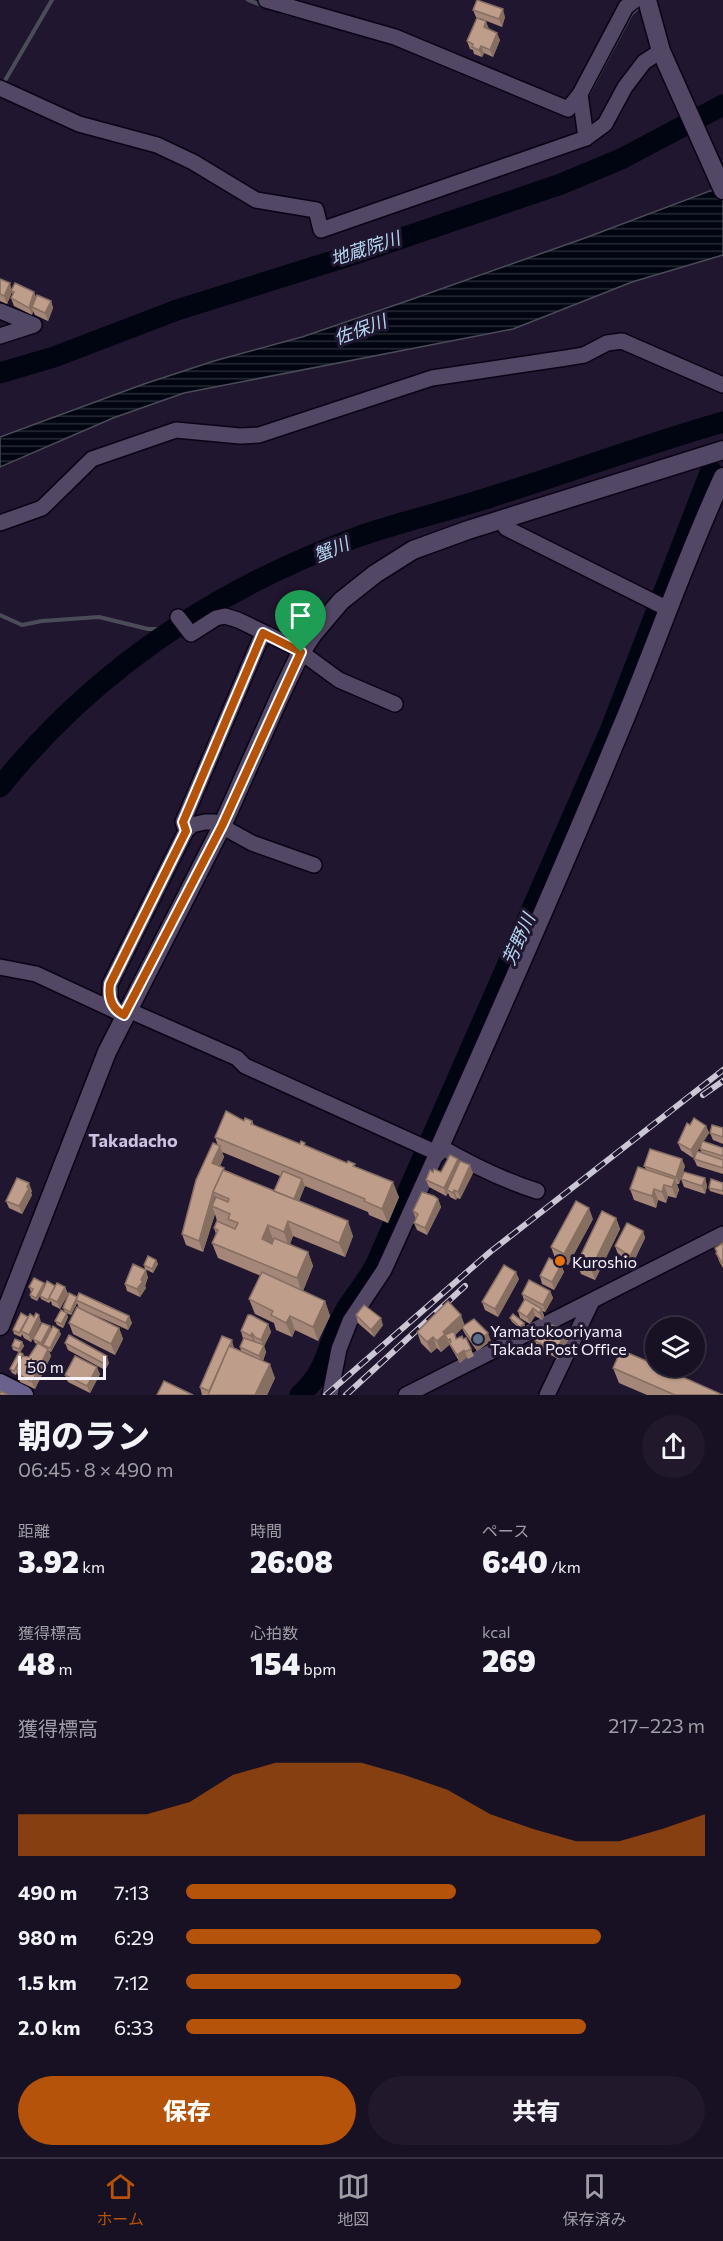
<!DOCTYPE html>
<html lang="ja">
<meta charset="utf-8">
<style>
body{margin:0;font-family:Commissioner,"Noto Sans JP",sans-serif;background:#21192b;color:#f1f3f6;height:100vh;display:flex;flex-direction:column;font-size:22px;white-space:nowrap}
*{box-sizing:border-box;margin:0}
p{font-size:20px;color:#9f9da6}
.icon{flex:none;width:33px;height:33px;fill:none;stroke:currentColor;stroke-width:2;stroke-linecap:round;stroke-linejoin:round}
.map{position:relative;height:1395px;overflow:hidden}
.details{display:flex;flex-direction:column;background:#181023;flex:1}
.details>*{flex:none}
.tools{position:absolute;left:645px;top:1317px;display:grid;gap:12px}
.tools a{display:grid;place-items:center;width:60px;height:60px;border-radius:50%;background:#181023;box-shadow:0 2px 4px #0004,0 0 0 2px #363041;font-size:30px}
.scale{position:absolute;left:18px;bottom:15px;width:88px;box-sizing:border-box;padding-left:6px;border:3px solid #f5f2fc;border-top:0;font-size:16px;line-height:21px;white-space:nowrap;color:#f5f2fc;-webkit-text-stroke:4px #20162f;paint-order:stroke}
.pin{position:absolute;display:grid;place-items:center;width:51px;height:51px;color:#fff;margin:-62px -26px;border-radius:50% 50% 50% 0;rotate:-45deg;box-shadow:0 0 6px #0007}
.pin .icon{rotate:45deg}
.round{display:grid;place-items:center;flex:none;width:63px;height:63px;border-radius:32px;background:#21192b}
.headline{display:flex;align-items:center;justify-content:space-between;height:102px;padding:0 18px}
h1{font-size:33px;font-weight:800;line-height:45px}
.figures{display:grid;grid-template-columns:repeat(3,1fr);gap:9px;height:102px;padding:6px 18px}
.figures div{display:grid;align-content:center}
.figures b{font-size:30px;font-weight:800}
.figures small{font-size:16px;font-weight:400}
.figures p{font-size:16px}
.chart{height:168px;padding:12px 18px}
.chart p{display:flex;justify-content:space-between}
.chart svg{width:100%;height:108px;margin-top:6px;fill:#b45309;opacity:.7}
.primary-button{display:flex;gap:12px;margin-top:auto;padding:12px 18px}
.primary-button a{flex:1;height:69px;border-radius:36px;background:#b45309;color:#fff;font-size:24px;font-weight:800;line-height:69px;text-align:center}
.primary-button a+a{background:#21192b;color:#f1f3f6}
ul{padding:0 18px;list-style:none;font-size:20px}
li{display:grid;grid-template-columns:96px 72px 1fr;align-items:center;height:45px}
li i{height:15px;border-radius:8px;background:#b45309}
.tabs{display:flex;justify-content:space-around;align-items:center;height:84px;border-top:2px solid #363041;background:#181023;font-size:16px;color:#9f9da6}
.tabs a{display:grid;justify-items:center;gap:3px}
.tabs .selected{color:#b45309}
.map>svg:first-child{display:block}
</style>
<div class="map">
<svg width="723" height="1395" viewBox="0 0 723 1395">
<defs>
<pattern id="water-rules" width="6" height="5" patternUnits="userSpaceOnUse" patternTransform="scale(1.5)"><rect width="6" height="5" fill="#000511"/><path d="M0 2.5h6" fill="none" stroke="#262a35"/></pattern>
</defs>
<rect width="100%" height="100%" fill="#20162f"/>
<!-- water -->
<polygon fill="url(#water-rules)" stroke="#4a4c58" stroke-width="1.5" points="723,186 723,255 632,282 513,329 184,393 113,418 0,467 0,437 144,384 214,361 302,337 407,301 585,238"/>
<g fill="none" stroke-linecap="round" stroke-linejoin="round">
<!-- stream -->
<g stroke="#4a4c58" stroke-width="4">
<polyline points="248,0 264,6"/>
<polyline points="282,12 304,18"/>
<polyline points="3,84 52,0"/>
<polyline points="586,98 631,14 642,4"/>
<polyline points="0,615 22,625 42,621 99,617 148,629 173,629"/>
</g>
<!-- river -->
<g stroke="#000511" stroke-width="21">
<polyline points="0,373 54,357 177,310 352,255 561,184 621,159 723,105"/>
<path d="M0 787C95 669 217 588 360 536 407 520 456 509 503 493 576 470 649 443 723 422"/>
<path d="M300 1395C329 1369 326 1345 344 1313 354 1295 368 1281 377 1262L610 731 711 470"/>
</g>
<defs>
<g id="minor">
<polyline points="266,0 395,37 568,109 580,94"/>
<polyline points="0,88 79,124 157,145 193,162 256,200 316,210 321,230 586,138 605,124 625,87 644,62 661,51"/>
<polyline points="586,138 580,94 626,7 635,0"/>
<polyline points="0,311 34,325 0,336"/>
<polyline points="501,520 506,528 668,609"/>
<polyline points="0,523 42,508 92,459 176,430 240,436 259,435 432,378 566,358 584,355 607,343 622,341 723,385"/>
<polyline points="178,617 191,634 216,618 225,616 238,620 294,647 339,680 395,704"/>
<polyline points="186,831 183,822 263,633"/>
<polyline points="0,967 36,974 120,1013"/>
<polyline points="128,1010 237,1058 245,1066 437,1153 384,1270 350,1321 339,1349 330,1395"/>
<polyline points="116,1011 110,999 110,984 186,831 192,825 205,822 214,822 252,843 314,865"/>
<path d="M439 1146C472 1165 502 1180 537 1191"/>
<polyline points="406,1395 723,1234"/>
<polyline points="547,1395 592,1301"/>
</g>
<g id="tertiary">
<polyline points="647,0 661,51 723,190"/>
<path d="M437 1153C499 1014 561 874 619 733 655 648 684 561 723 477"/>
<polyline points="0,1326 107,1052 222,826 280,696 301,652 313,634 341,601 375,574 413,550 468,530 723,450"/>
</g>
<polyline id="secondary" points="0,1383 24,1395"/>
</defs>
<!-- minor casing -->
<use href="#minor" stroke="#0a0316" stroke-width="18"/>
<!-- tertiary casing -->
<use href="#tertiary" stroke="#0a0316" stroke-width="21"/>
<!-- secondary casing -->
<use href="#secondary" stroke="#0a0316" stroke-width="21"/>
<!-- minor -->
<use href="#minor" stroke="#524764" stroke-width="15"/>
<!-- tertiary -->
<use href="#tertiary" stroke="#524764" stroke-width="18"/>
<!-- secondary -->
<use href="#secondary" stroke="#6a618d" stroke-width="18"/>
<defs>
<g id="rail">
<polyline points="703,1095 723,1081"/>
<polyline points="326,1395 490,1252 723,1070"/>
<polyline points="346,1395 465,1286"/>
</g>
</defs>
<!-- rail casing -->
<use href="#rail" stroke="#cac6d3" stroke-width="6"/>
<!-- rail -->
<use href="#rail" stroke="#20162f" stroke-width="4" stroke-dasharray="11" stroke-linecap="butt"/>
</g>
<!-- wall -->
<g fill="#a48778" fill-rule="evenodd">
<polygon points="473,10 505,17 502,27 479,18 500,40 493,57 484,53 482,57 474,54 473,50 470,49 467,41 477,18 476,17"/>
<polygon points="0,279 12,289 36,297 51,301 53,308 48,321 35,315 33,311 32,315 14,306 11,298 13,296 12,292 7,304 0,301"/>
<path d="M252 1121 254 1125 356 1167 399 1197 388 1223 369 1215 368 1212 305 1186 299 1201 353 1236 345 1257 293 1236 290 1244 308 1252 313 1266 303 1291 325 1301 330 1316 318 1341 295 1330 292 1337 276 1330 274 1323 255 1314 249 1299 261 1276 218 1258 212 1243 216 1234 214 1228 217 1221 215 1214 203 1252 186 1245 182 1234 218 1146 215 1137ZM222 1152 280 1176 274 1191 225 1170 220 1166 224 1157Z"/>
<path d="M690 1125 706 1126 709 1133 703 1142 723 1148V1174L697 1166 694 1159 696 1153 693 1158 681 1150 678 1143ZM701 1145 700 1149 702 1153 697 1152Z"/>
<polygon points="723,1128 723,1144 713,1140 710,1133"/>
<polygon points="458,1159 459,1163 473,1173 460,1199 457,1198 456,1200 450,1197 448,1193 446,1196 429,1187 426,1180 433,1172 441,1172"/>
<polygon points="644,1166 685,1166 679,1184 677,1184 679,1190 676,1198 668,1196 666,1203 658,1200 656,1208 634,1200 630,1189 646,1169"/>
<polygon points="705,1178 707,1186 705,1194 684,1187 681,1179"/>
<polygon points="723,1183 723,1195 710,1191 709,1188"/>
<polygon points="32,1191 31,1193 32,1195 22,1214 9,1208 6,1201"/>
<polygon points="438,1199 441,1207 427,1235 417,1230 414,1223 416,1219 413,1211"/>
<polygon points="616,1218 620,1229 595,1280 581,1274 577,1263"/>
<polygon points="593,1219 568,1265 555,1258 551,1247"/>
<polygon points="643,1231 645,1238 633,1263 618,1254 615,1246"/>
<polygon points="723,1243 723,1268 719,1261 715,1248"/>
<polygon points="156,1260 158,1264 153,1273 145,1269 144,1265"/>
<polygon points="561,1265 564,1272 554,1290 542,1284 540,1276"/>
<polygon points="148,1277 145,1286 146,1288 140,1297 127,1291 125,1284"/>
<polygon points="519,1279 498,1317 485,1310 482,1302"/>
<polygon points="44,1283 45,1286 65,1287 68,1294 60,1309 52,1305 51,1301 49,1303 41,1299 40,1296 37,1301 31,1298 30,1295 31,1292 29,1287"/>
<polygon points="550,1291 553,1298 545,1312 542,1311 544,1316 542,1320 535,1316 530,1324 520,1318 518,1311 524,1300 522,1294"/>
<polygon points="77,1297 129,1316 132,1323 128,1330 79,1308 77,1303 71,1315 65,1312 63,1308"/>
<polygon points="356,1315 383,1325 374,1337 358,1323"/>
<polygon points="28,1317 41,1322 31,1342 24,1338 22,1334 21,1337 14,1334 13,1330"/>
<polygon points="68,1317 63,1328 57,1325 55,1321"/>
<polygon points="510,1318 524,1323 525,1326 522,1330 512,1322"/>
<polygon points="69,1323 119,1328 123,1339 115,1355 73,1334"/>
<polygon points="268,1324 271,1332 264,1346 266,1352 263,1361 275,1378 267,1395 202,1395 200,1387 241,1351 240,1347 243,1339 241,1331"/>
<polygon points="465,1325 491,1341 477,1351 465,1334 462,1328 455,1335 456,1338 463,1339 471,1349 474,1356 468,1359 467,1357 460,1363 448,1342 449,1345 441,1352 437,1348 431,1353 421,1343 417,1332"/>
<polygon points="50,1326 51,1329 61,1334 51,1352 49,1351 51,1356 35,1389 20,1382 17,1372 16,1375 12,1373 10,1369 19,1352 13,1350 12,1346 22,1342 24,1346 20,1352 24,1356 29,1357 37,1344 35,1343 33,1339"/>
<polygon points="543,1330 566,1331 569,1338 558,1359 538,1348 535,1341"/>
<polygon points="65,1343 109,1363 105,1370 68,1350"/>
<polygon points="613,1368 723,1395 647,1395 619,1383"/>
<polygon points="100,1374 90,1393 68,1382 65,1375"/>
</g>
<!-- shaded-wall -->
<g fill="#866e61">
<polygon points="503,9 505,17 502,27 499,19"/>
<polygon points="486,21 489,29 484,27"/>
<polygon points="497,33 500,40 493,57 490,50"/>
<polygon points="481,46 484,53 482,57 479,50"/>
<polygon points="10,283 12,291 7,304 4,296"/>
<polygon points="34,292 37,299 32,307 33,311 32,315 29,308"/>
<polygon points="51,301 53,308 48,321 45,313"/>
<polygon points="706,1126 709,1133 693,1158 691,1150"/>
<polygon points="220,1146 224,1157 216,1174 212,1163"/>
<polygon points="458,1159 461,1166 447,1190 448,1193 446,1196 444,1188"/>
<polygon points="682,1159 685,1166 679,1184 676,1177"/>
<polygon points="470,1165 473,1173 460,1199 458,1192"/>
<polygon points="705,1178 707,1186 705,1194 702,1186"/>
<polygon points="302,1179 305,1186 294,1212 292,1204"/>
<polygon points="675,1179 679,1190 676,1198 672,1187"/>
<polygon points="393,1182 399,1197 388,1223 382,1209"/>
<polygon points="29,1183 32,1191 31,1193 32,1195 22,1214 19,1206"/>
<polygon points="664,1185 668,1196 666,1203 662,1192"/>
<polygon points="654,1189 658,1200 656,1208 652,1196"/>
<polygon points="454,1190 457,1198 456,1200 453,1193"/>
<polygon points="214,1193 218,1204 212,1206 215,1214 203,1252 199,1241"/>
<polygon points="438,1199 441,1207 427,1235 425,1228"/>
<polygon points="589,1208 593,1219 568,1265 564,1254"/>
<polygon points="616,1218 620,1229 595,1280 591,1269"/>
<polygon points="288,1221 293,1236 289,1247 284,1232"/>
<polygon points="348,1221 353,1236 345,1257 339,1243"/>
<polygon points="268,1225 273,1240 267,1254 262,1239"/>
<polygon points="643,1231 645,1238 633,1263 630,1256"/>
<polygon points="308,1252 313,1266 302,1293 297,1278"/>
<polygon points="156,1260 158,1264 153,1273 152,1269"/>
<polygon points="561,1265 564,1272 554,1290 552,1282"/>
<polygon points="146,1270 148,1277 145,1286 146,1288 140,1297 137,1289"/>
<polygon points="516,1272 519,1279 498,1317 495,1309"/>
<polygon points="44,1283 45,1286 37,1301 36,1298"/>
<polygon points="65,1287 68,1294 60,1309 57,1302"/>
<polygon points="550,1291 553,1298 545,1312 543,1305"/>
<polygon points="77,1297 76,1300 77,1303 71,1315 70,1312"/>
<polygon points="325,1301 330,1316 318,1341 313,1327"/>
<polygon points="533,1308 535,1316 530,1324 527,1317"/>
<polygon points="542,1309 544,1316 542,1320 539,1313"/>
<polygon points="67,1313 68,1317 63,1328 61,1324"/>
<polygon points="39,1315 41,1322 31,1342 29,1335"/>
<polygon points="461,1315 465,1326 455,1335 458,1346 445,1335 449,1345 441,1352 437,1341 443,1332"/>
<polygon points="129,1316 132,1323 128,1330 126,1323"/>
<polygon points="290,1316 295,1330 292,1337 286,1323"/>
<polygon points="381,1318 383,1325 374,1337 371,1330"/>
<polygon points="524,1323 525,1326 522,1330 520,1327"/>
<polygon points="268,1324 271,1332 264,1346 266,1352 262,1363 259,1356 263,1346 261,1340"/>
<polygon points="50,1326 51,1329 42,1347 41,1343"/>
<polygon points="119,1328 123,1339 115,1355 111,1344"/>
<polygon points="59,1330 61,1334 51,1352 50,1348"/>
<polygon points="566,1331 569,1338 558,1359 556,1351"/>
<polygon points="252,1333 255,1341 254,1343 251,1336"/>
<polygon points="488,1333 491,1341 477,1351 474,1344"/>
<polygon points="433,1337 437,1348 431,1353 427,1342"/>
<polygon points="232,1340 234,1348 209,1391"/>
<polygon points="22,1342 24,1346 20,1353 19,1349"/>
<polygon points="48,1349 51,1356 35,1389 32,1382"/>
<polygon points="464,1350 467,1357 460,1363 457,1355"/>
<polygon points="107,1356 109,1363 105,1370 103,1363"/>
<polygon points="270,1364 275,1378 267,1395 255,1395"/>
<polygon points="97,1367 100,1374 90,1393 87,1386"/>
</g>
<!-- building -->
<g fill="#bf9d8b" stroke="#866e61" stroke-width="1.5">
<polygon points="477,0 503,9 499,19 473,10"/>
<polygon points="477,18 486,21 484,27 497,33 490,50 481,46 479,50 472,47 473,44 467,41"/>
<polygon points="0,279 10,283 4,296 0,294"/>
<polygon points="15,283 34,292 29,308 11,298 14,292 11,291"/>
<polygon points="37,295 51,301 45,313 32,307"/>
<polygon points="226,1111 244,1121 245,1118 252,1121 251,1124 300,1144 301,1141 305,1143 304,1145 347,1163 348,1161 355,1164 353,1166 393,1182 382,1209 364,1201 365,1199 215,1137"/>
<polygon points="694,1118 706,1126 691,1150 678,1143 687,1123 690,1125"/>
<polygon points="712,1125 723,1128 723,1137 710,1133"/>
<polygon points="702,1141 723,1148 723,1156 700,1149"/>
<polygon points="213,1143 220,1146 212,1163 224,1168 213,1192 199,1241 182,1234 196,1180"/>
<polygon points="650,1149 682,1159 676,1177 644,1166"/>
<polygon points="697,1151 723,1160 723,1168 694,1159"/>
<polygon points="450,1155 458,1159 444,1188 426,1180 430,1170 433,1172 434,1169 441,1172"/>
<polygon points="460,1161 470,1165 458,1192 454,1190 453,1193 447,1190"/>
<polygon points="638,1167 675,1179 672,1187 664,1185 662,1192 654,1189 652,1196 630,1189"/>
<polygon points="223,1170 348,1221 339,1243 288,1221 284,1232 268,1225 262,1239 272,1244 274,1238 308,1252 297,1278 212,1243 218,1230 214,1228 217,1221 235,1229 238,1223 228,1219 230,1214 212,1206 216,1197 228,1202 229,1199 213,1192"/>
<polygon points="283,1171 302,1179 294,1199 274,1191"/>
<polygon points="684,1172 705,1178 702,1186 681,1179"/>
<polygon points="17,1178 29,1183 27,1187 29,1188 19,1206 6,1201"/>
<polygon points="711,1179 723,1183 723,1191 709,1188"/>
<polygon points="422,1192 434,1196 438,1199 425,1228 414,1223 418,1214 413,1211"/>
<polygon points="576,1201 589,1208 564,1254 551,1247"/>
<polygon points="602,1211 616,1218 591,1269 577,1263"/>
<polygon points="627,1223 643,1231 630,1256 615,1246"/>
<polygon points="723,1243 723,1262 722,1263 716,1253 717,1252 715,1248"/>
<polygon points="148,1256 156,1260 152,1269 144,1265"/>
<polygon points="549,1258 561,1265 552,1282 540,1276"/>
<polygon points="133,1264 146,1270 141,1280 143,1281 137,1289 125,1284"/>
<polygon points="504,1265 516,1272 495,1309 482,1302"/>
<polygon points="262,1272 325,1301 313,1327 290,1316 286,1323 271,1315 273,1311 249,1299"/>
<polygon points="34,1278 44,1283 36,1298 30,1295 33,1289 29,1287"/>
<polygon points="529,1280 550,1291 543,1305 522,1294"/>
<polygon points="47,1281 55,1286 48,1300 40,1296"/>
<polygon points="57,1283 65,1287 57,1302 49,1298"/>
<polygon points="69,1293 77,1297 70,1312 63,1308"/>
<polygon points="79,1293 129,1316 126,1323 76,1300"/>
<polygon points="525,1299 542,1309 539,1313 533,1308 527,1317 518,1311"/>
<polygon points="448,1301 461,1315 443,1332 445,1334 437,1341 433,1337 427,1342 417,1332"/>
<polygon points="364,1305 381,1318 371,1330 356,1315"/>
<polygon points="77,1307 119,1328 111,1344 69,1323"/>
<polygon points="61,1310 67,1313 61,1324 55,1321"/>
<polygon points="21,1313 28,1317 19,1333 13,1330"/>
<polygon points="36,1313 39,1315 29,1335 21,1331 30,1314 34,1317"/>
<polygon points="513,1314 524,1323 520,1327 510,1318"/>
<polygon points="248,1315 251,1315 268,1324 261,1340 255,1337 252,1333 251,1336 241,1331"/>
<polygon points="474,1319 488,1333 474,1344 462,1327"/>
<polygon points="42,1323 50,1326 41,1343 33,1339"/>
<polygon points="547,1323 566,1331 556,1351 535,1341 539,1328 543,1330"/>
<polygon points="53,1326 59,1330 50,1348 43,1345"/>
<polygon points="454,1331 456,1339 462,1336 463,1339 466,1338 471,1349 465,1352 464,1350 457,1355 449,1343 451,1342 450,1339 448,1340 445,1335"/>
<polygon points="69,1335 107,1356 103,1363 65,1343"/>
<polygon points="222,1336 232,1340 209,1391 200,1387"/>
<polygon points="244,1338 264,1345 259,1356 240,1347"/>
<polygon points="15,1339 22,1342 19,1349 12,1346"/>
<polygon points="38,1343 48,1349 32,1382 18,1374 19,1371 16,1369 22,1356 29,1357"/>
<polygon points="229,1346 270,1364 255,1395 208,1395"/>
<polygon points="621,1350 656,1365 656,1366 658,1366 723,1395 675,1395 613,1368"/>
<polygon points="19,1352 23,1354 14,1371 10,1369"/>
<polygon points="75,1356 97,1367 87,1386 65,1375"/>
<polygon points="164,1381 193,1395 157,1395"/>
<polygon points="0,1391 9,1395 0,1395"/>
</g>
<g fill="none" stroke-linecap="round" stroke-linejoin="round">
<defs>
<path id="route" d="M263 633 301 652 222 826 124 1015C112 1009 108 998 110 984L186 831 183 822Z"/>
</defs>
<!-- route casing -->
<use href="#route" stroke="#fff" stroke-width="12"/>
<!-- route -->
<use href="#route" stroke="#b45309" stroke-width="8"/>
</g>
<!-- markers -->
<circle fill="#e8710a" stroke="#20162f" stroke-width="2" cx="560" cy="1261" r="6"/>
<circle fill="#5c6f8a" stroke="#20162f" stroke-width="2" cx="478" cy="1339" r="6"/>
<g text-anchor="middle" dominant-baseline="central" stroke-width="6" stroke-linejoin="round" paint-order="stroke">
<!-- poi labels -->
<g font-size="16" fill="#f5f2fc" stroke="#20162f" text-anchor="start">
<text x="572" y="1261">Kuroshio</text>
<text x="490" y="1330">Yamatokooriyama<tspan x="490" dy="18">Takada Post Office</tspan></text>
</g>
<!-- water labels -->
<g font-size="18" font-style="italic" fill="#b4d8f2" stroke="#20162f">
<text transform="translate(365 248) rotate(-18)">地蔵院川</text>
<text transform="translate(360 329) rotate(-20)">佐保川</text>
<text transform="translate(331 549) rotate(-23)">蟹川</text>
<text transform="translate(518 939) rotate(-66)">芳野川</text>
</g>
<!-- neighbourhood labels -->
<g font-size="18" font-weight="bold" fill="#cdc1e3" stroke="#20162f">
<text x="133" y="1140">Takadacho</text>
</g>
</g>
</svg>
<div class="tools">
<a><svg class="icon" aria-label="layers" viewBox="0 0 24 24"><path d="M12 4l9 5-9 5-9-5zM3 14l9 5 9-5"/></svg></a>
</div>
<div class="scale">50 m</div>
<div class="pin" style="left:301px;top:652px;background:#1e9e55"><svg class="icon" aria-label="arrive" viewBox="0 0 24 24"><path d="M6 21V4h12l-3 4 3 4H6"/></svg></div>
</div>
<section class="details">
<div class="headline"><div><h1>朝のラン</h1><p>06:45 · 8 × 490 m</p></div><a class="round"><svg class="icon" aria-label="share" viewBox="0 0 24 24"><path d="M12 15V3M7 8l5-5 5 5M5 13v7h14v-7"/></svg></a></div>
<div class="figures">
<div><p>距離</p><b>3.92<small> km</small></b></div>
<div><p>時間</p><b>26:08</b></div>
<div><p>ペース</p><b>6:40<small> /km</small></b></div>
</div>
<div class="figures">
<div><p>獲得標高</p><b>48<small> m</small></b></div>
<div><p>心拍数</p><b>154<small> bpm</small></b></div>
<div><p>kcal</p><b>269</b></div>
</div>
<div class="chart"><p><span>獲得標高</span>217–223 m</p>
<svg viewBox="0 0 160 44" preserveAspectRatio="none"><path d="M0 44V27L10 27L20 27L30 27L40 22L50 11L60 6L70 6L80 6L90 11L100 17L110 27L120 33L130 38L140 38L150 33L160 27V44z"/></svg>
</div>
<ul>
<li><b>490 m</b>7:13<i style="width:52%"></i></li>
<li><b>980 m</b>6:29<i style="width:80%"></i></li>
<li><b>1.5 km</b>7:12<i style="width:53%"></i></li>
<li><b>2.0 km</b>6:33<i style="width:77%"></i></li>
</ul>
<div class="primary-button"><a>保存</a><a>共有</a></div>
</section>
<nav class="tabs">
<a class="selected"><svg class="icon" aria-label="home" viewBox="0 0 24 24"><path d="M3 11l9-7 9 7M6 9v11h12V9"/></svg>ホーム</a>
<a><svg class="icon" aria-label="map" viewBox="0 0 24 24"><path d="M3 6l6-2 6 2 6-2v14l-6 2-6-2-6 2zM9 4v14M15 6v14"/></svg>地図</a>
<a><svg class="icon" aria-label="saved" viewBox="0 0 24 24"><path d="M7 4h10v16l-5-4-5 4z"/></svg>保存済み</a>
</nav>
